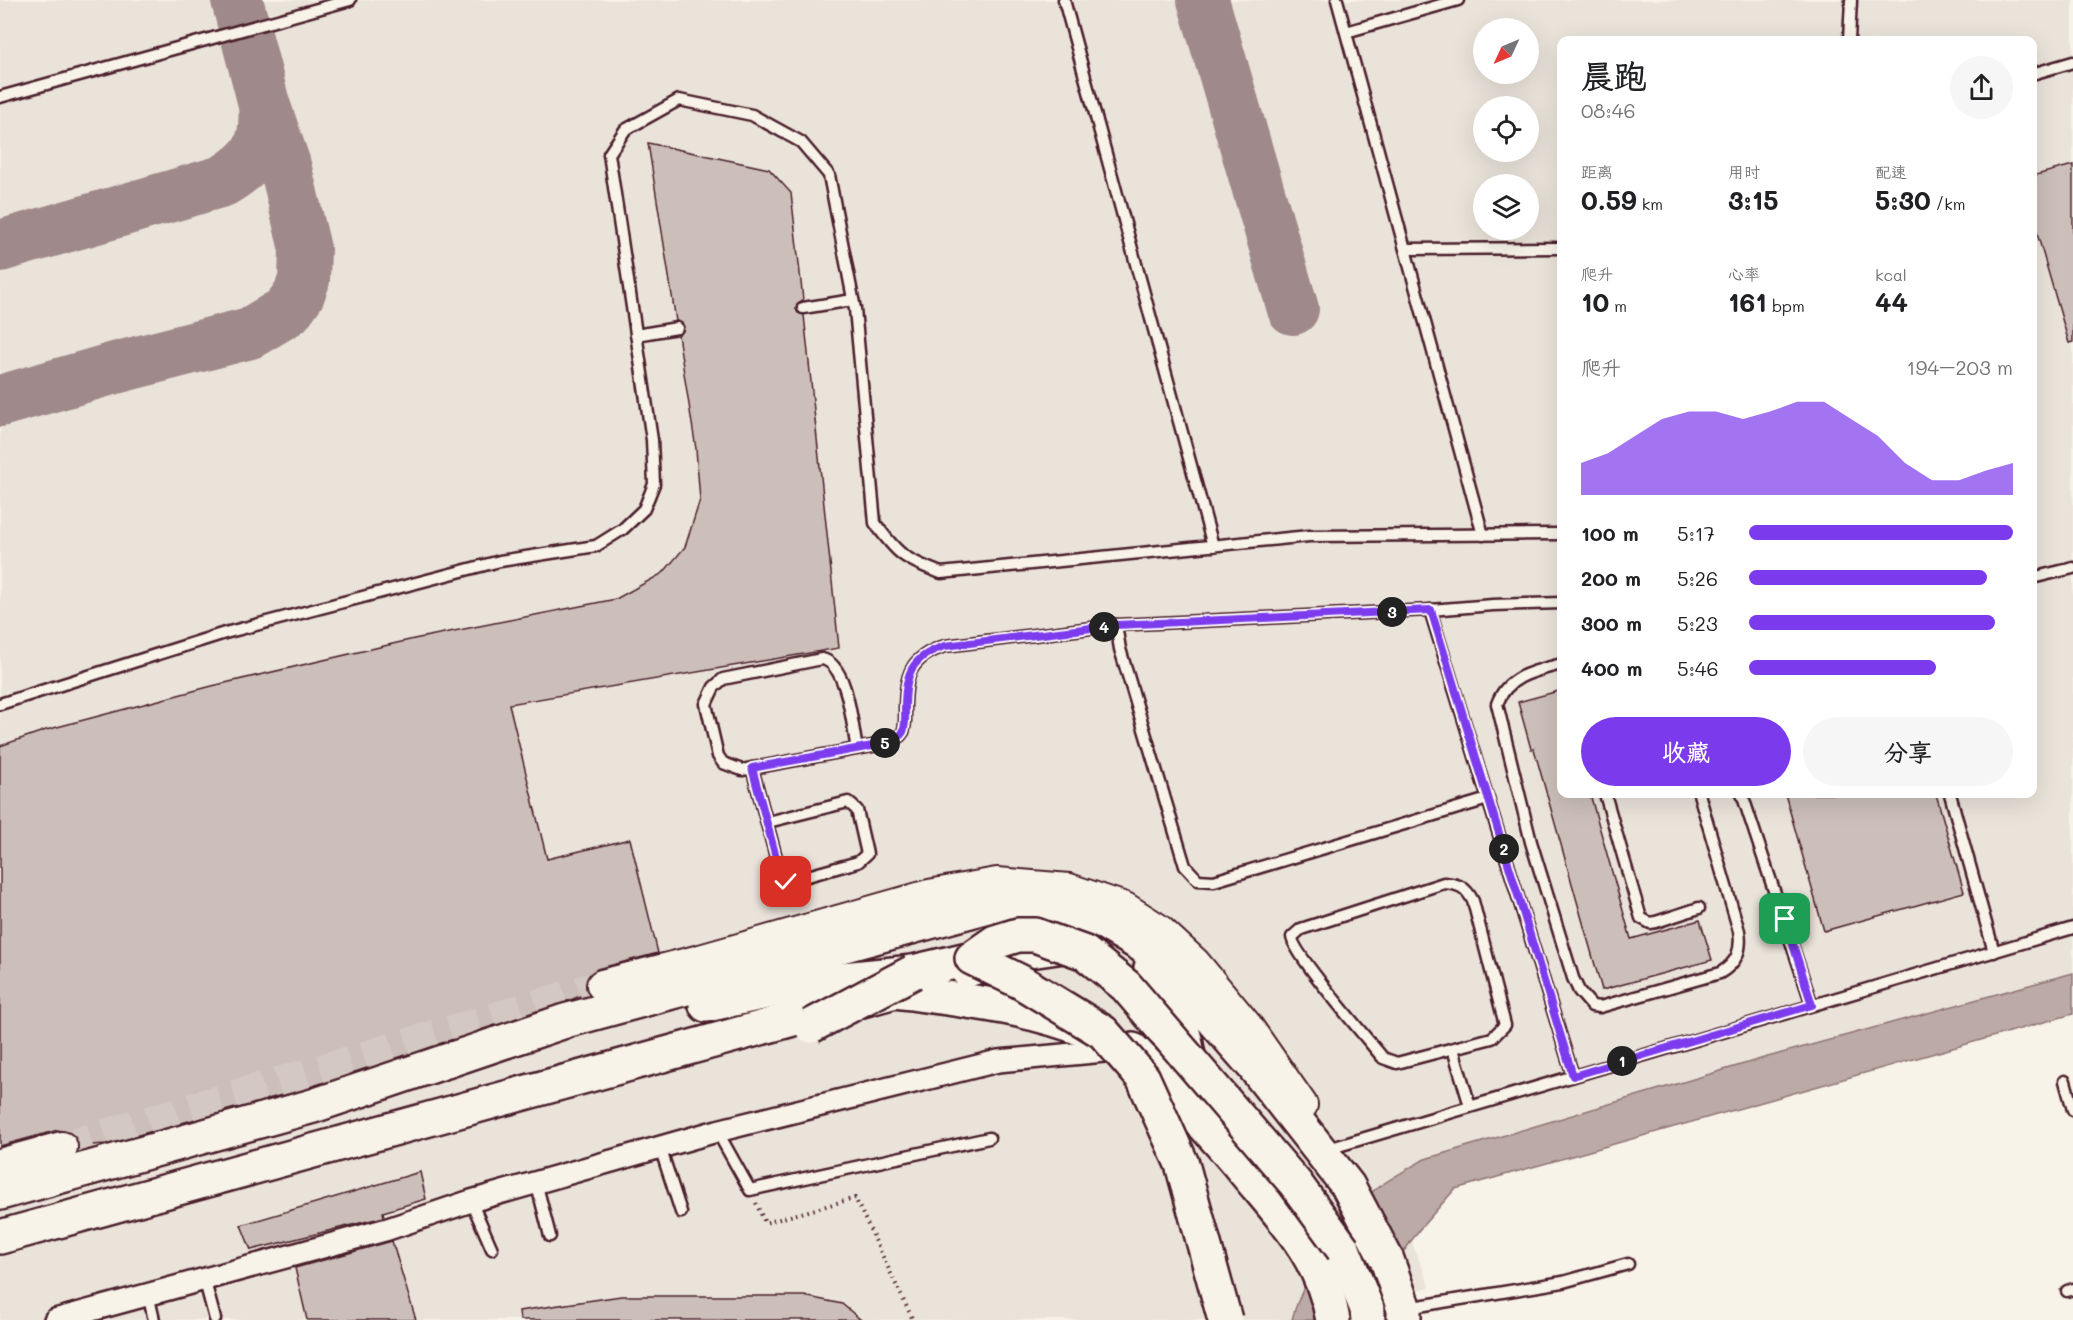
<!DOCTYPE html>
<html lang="zh">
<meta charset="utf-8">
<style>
body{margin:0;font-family:Mali,"LXGW WenKai TC",sans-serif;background:#f6f6f6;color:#202124;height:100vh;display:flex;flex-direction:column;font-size:22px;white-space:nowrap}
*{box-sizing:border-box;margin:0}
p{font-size:20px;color:#757577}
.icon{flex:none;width:33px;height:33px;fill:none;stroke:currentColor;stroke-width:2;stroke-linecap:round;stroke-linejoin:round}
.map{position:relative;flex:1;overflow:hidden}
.details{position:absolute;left:1557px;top:36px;width:480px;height:762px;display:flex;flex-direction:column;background:#fff;border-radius:12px;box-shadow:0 6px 24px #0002}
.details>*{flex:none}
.needle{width:39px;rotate:226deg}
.tools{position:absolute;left:1473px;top:18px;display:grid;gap:12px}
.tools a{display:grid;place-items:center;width:66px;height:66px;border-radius:50%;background:#fff;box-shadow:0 6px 24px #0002;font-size:30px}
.pin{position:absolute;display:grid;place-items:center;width:51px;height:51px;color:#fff;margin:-26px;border-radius:12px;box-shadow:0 3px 9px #0006}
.km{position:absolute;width:30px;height:30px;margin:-15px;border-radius:50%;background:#222;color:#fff;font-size:16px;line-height:30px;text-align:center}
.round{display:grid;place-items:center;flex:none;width:63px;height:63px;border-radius:32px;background:#f6f6f6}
.overview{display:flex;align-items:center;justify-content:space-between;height:102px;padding:0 24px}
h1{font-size:33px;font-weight:700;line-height:45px}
.metrics{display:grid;grid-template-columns:repeat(3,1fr);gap:9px;height:102px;padding:6px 24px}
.metrics div{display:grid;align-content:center}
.metrics b{font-size:26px;font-weight:700}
.metrics small{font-size:16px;font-weight:400}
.metrics p{font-size:16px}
.chart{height:168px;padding:12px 24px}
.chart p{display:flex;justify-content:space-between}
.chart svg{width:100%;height:108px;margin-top:6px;fill:#7c3aed;opacity:.7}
.cta{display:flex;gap:12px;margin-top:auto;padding:12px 24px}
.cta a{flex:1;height:69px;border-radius:36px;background:#7c3aed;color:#fff;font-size:24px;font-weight:700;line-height:69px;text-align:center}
.cta a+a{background:#f6f6f6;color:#202124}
ul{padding:0 24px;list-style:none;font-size:20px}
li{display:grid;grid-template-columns:96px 72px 1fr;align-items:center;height:45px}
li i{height:15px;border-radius:8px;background:#7c3aed}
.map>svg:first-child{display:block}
</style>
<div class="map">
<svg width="2073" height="1320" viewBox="0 0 2073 1320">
<rect width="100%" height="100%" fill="#f7f3e8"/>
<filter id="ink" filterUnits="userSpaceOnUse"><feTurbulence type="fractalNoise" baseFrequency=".0167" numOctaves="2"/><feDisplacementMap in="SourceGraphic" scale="12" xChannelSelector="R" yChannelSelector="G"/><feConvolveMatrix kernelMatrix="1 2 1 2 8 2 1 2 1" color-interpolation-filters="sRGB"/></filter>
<g filter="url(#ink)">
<!-- built -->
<path fill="#eae3da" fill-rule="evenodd" d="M0 0H2073V973L1764 1058 1425 1159 1387 1181 1430 1287 1383 1299V1320H0ZM1484 28H1528V74H1484ZM1562 40H2032V794H1562ZM1484 106H1528V152H1484ZM1484 184H1528V230H1484Z"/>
<!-- water -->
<path fill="#bcaaa7" stroke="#8e7275" stroke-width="1.5" d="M2073 973V1014L1455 1189 1419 1230 1355 1320H1292C1297 1297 1328 1235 1343 1218 1365 1192 1397 1175 1425 1159L1764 1058Z"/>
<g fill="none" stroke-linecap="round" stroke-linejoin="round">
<!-- taxiway -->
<g stroke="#a0898a" stroke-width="52">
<polyline points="1203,0 1293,309"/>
<path d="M0 246 223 181C258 160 267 144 264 104"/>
<polyline points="0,401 115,368 250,333 287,311 299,294 304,280 305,249 285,165 264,104 237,0"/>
</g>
</g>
<!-- building -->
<g fill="#ccbfb9" stroke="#4a1f2b" stroke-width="1.5">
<polygon points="648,143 769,169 791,193 803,300 798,303 796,309 798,313 804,315 839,648 509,704 547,859 630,839 658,953 597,969 586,980 587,993 573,999 307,1088 106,1144 79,1146 74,1134 58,1130 0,1146 0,746 46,730 212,686 414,639 616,599 663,573 685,547 700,500 696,449 678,335 684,327 682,323 676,321"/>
<polygon points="2073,165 2073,342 2069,343 2032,216 2032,176"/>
<polygon points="1562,690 1562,794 1590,794 1631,939 1700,920 1712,960 1602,990 1534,749 1531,749 1518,702"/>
<polygon points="1785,794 1936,794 1964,892 1824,931"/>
<polygon points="420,1172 426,1199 383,1212 384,1217 251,1250 241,1225"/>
<polygon points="392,1241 416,1320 307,1320 295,1268"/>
<polygon points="621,1296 804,1296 842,1304 861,1320 520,1320 519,1311"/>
</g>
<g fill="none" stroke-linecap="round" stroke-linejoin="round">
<!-- secondary-tunnel -->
<polyline stroke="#d4c9c2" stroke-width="30" stroke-dasharray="30 15" stroke-linecap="butt" points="62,1147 602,985"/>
<defs>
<g id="service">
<polyline points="1064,0 1213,546"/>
<polyline points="1337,0 1483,535"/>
<polyline points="1346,32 1458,0"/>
<polyline points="1849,40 1851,0"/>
<polyline points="2032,74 2073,62"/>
<polyline points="0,97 350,0"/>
<polyline points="1405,249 1562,248"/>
<polyline points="803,308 853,300"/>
<polyline points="636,335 677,328"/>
<polyline points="2032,578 2073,568"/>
<polyline points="1562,603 1493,605 1430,610 1573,1076"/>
<polyline points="1116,625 1120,649 1185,866 1198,880 1214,881 1488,799"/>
<path d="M1562 664C1534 671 1507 676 1497 704L1531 842 1573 978 1579 991 1592 1006 1600 1007 1720 973C1737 963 1742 950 1739 931L1699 794"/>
<path d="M0 704 225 633 500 561 596 546 623 529 644 509 654 484 652 440 609 154 625 130 679 100 752 115 801 142 829 175 855 309 875 523C898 555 904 559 941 573L1309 536 1562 534"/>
<path d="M857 749C852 726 848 664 822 659L723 679 714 687 706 704 718 756 723 763 742 770 883 744C890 742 899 739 903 732 906 725 905 717 905 710 905 675 910 657 945 646L1116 625 1430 610"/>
<polyline points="752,768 780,872 786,882 858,862 867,854 857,810 848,802 768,822"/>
<polyline points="1605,794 1641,918 1650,923 1656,922 1699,908"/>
<polyline points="1742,794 1812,1005"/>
<polyline points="1950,794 1994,952"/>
<path d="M1444 883C1459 884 1466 887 1473 901L1505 1025 1492 1038 1397 1063 1383 1058C1368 1040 1292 952 1292 937L1301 929Z"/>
<polyline points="1453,1049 1470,1106"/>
<polyline points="2065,1081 2073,1110"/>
<polyline points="717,1131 750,1190 989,1138"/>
<polyline points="660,1147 681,1212"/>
<polyline points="1328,1149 2073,928"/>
<polyline points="536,1182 550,1236"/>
<polyline points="471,1201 492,1249"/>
<polyline points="204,1278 215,1319"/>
<polyline points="2067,1291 2073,1289"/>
<polyline points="148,1294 154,1320"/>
<polyline points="1407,1308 1563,1282 1628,1264"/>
</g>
<polyline id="minor" points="55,1320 388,1229 471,1201 717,1131 998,1061 1126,1049"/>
<g id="secondary">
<polyline points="602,985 700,960 929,895 997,883 1069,889 1125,908 1158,929 1195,963 1247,1026 1302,1105"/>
<polyline points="0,1164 62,1147"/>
</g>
<g id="primary">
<path d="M1151 968C1168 995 1188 1030 1188 1062"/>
<polyline points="967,970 1030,951 1071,945"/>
<polyline points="706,1005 814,982 913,972 972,958"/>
<path d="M1133 1050C1171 1090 1210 1129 1245 1172 1284 1219 1322 1257 1333 1320"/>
<polyline points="0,1193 313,1106 565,1021 992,905 1053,908 1105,923 1143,946 1173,974 1252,1064 1348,1186 1387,1260 1404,1309 1404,1320"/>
<path d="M0 1237 895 991C961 1000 1026 1006 1088 1031"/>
<polyline points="1343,1249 1367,1309 1368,1320"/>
</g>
</defs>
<!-- service casing -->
<use href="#service" stroke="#4a1f2b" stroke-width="15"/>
<!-- minor casing -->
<use href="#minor" stroke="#4a1f2b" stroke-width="26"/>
<!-- secondary casing -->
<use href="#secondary" stroke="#4a1f2b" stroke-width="34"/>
<!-- primary casing -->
<use href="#primary" stroke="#4a1f2b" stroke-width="38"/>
<!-- path -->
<polyline stroke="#4a1f2b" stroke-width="4" stroke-dasharray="1.5 4.5" stroke-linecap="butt" points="756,1203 765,1223 855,1198 913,1320"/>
<!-- service -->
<use href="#service" stroke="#f7f3e8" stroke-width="10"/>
<!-- minor -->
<use href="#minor" stroke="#f7f3e8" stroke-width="21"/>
<!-- secondary -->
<use href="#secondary" stroke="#f7f3e8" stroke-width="30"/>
<!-- primary -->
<use href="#primary" stroke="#f7f3e8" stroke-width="33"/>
<defs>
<g id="primary-bridge">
<polyline points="811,1026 913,972"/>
<polyline points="1225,1320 1182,1164 1143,1078 1103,1032 1021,982 972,958 995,942 1018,935 1035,935 1085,953 1126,986 1295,1183 1343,1249"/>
</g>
</defs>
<!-- primary-bridge casing -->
<use href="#primary-bridge" stroke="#4a1f2b" stroke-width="38" stroke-linecap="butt"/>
<!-- primary-bridge -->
<use href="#primary-bridge" stroke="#f7f3e8" stroke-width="33"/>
</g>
</g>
<g fill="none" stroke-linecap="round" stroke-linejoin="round" filter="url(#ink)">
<defs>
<path id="route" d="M786 882 780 872 752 768 883 744C890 742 899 739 903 732 906 725 905 717 905 709 905 675 910 657 945 646L1116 625 1431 610 1573 1076 1812 1005 1785 919"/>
</defs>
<!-- route casing -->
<use href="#route" stroke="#fff" stroke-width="12"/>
<!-- route -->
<use href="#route" stroke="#7c3aed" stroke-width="8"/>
</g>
</svg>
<div class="tools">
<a><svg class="needle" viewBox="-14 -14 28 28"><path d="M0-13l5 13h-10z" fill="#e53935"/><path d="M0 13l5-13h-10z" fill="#757577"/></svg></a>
<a><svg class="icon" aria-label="locate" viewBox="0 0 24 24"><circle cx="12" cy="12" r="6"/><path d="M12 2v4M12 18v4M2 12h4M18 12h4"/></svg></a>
<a><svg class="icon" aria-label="layers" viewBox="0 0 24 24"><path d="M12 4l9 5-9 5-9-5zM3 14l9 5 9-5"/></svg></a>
</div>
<div class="pin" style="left:1785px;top:919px;background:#1e9e55"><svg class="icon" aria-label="arrive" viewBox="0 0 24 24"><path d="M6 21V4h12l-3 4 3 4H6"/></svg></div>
<div class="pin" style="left:786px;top:882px;background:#d93025"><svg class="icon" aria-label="check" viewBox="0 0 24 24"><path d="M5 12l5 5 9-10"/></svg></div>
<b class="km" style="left:1622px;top:1061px">1</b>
<b class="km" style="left:1504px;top:849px">2</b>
<b class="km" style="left:1392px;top:612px">3</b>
<b class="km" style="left:1104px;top:627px">4</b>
<b class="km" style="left:885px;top:743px">5</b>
<section class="details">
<div class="overview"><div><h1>晨跑</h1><p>08:46</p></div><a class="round"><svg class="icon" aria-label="share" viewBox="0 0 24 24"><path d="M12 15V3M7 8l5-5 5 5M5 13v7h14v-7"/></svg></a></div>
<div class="metrics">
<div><p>距离</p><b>0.59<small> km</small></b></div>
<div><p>用时</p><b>3:15</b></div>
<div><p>配速</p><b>5:30<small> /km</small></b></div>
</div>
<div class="metrics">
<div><p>爬升</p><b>10<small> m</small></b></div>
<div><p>心率</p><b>161<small> bpm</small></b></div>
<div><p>kcal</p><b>44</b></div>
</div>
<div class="chart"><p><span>爬升</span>194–203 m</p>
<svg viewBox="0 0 160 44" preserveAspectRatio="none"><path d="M0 44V31L10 27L20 20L30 13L40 10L50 10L60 13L70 10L80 6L90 6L100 13L110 20L120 31L130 38L140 38L150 34L160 31V44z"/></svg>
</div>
<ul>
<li><b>100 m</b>5:17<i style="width:100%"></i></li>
<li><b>200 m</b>5:26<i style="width:90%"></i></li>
<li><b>300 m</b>5:23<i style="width:93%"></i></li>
<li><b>400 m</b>5:46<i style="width:71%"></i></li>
</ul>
<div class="cta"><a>收藏</a><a>分享</a></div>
</section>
</div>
